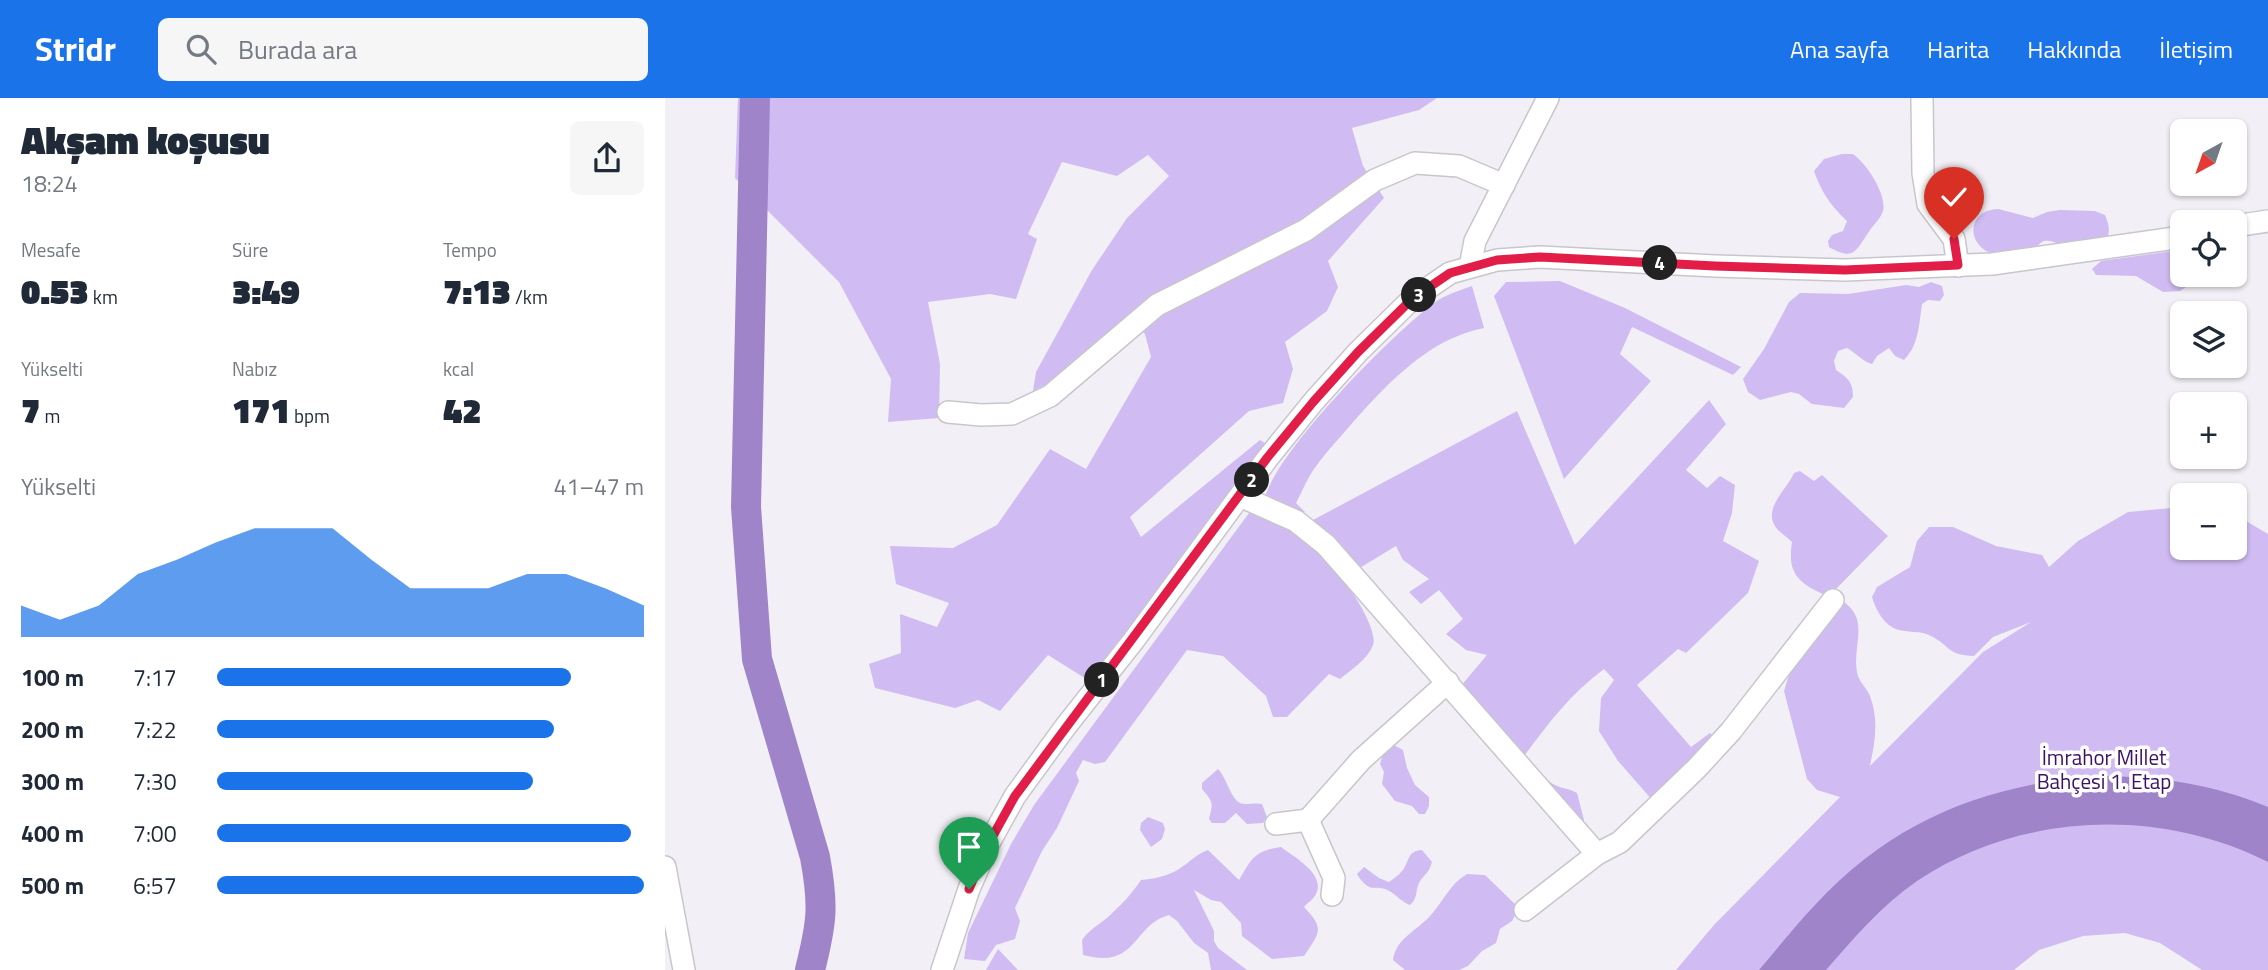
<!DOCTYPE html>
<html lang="tr">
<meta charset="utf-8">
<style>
body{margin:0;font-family:"Titillium Web",sans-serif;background:#f6f6f7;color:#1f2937;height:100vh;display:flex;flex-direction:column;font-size:26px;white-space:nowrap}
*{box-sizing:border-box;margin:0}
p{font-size:23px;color:#747a83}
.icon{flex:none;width:38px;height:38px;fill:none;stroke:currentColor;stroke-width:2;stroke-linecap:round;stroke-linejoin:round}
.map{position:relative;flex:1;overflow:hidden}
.details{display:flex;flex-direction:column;background:#fff;width:665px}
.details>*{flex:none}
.needle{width:46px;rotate:220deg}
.buttons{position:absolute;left:1505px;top:21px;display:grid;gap:14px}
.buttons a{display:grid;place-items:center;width:77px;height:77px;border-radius:10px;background:#fff;box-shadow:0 2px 5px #0004;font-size:35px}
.pin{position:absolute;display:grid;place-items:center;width:60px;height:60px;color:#fff;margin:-72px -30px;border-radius:50% 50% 50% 0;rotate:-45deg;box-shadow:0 0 7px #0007}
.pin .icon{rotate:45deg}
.km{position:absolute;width:35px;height:35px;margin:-18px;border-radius:50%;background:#222;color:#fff;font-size:19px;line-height:35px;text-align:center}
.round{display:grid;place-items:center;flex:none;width:74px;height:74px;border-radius:10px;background:#f6f6f7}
.headline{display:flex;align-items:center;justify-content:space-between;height:119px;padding:0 21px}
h1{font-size:38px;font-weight:800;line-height:52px}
.stats{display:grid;grid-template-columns:repeat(3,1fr);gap:10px;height:119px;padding:7px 21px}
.stats div{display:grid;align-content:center}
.stats b{font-size:35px;font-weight:800}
.stats small{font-size:19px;font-weight:400}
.stats p{font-size:19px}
.chart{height:196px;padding:14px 21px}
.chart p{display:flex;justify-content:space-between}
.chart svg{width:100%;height:126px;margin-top:7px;fill:#1a73e8;opacity:.7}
ul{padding:0 21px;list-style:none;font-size:23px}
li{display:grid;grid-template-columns:112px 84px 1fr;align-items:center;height:52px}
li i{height:18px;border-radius:9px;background:#1a73e8}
header{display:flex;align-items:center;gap:42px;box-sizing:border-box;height:98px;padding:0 35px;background:#1a73e8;color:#fff}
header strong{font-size:33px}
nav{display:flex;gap:38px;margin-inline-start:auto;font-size:24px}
.search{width:490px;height:63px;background:#f6f6f7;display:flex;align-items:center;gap:18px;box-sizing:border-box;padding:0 24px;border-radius:10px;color:#747a83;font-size:26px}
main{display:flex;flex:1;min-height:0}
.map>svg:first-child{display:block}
</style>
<header>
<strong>Stridr</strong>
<div class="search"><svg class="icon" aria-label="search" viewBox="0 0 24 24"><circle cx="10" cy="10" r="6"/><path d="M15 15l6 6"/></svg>Burada ara</div>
<nav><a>Ana sayfa</a><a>Harita</a><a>Hakkında</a><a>İletişim</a></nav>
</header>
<main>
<section class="details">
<div class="headline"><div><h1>Akşam koşusu</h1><p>18:24</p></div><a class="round"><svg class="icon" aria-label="share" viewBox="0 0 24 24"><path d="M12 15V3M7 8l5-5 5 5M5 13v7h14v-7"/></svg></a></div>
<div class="stats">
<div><p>Mesafe</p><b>0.53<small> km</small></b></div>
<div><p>Süre</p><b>3:49</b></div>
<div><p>Tempo</p><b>7:13<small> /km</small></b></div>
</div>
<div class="stats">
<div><p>Yükselti</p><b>7<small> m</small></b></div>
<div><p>Nabız</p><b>171<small> bpm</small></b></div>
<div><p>kcal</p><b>42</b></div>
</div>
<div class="chart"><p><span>Yükselti</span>41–47 m</p>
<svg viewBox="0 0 160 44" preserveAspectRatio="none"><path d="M0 44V33L10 38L20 33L30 22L40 17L50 11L60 6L70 6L80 6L90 17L100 27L110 27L120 27L130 22L140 22L150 27L160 33V44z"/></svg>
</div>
<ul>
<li><b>100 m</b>7:17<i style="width:83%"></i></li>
<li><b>200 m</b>7:22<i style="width:79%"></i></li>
<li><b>300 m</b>7:30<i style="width:74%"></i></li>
<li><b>400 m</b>7:00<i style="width:97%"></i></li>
<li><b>500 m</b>6:57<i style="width:100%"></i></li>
</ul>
</section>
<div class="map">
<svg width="1603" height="872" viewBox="0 0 1603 872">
<rect width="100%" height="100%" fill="#f2f0f6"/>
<!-- green -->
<g fill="#d0bcf2">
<polygon points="73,0 772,0 754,12 687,30 698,68 719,100 663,163 673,189 662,213 620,244 628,271 618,305 584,313 465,419 476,439 595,342 603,347 426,584 383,557 335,613 313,602 290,610 210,590 204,566 236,555 235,516 272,529 284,505 231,486 225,448 288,450 332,427 385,351 421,371 486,259 480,236 463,220 386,284 368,293 371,274 427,172 462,120 504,78 483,57 452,78 397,64 363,136 372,141 351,201 325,196 263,204 275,266 274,320 223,324 226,281 174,184 70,80"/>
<path d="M1177 56H1188C1201 65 1222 96 1218 113 1216 120 1209 126 1205 132 1191 152 1190 164 1164 149L1163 143 1167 137 1178 133 1182 123C1166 108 1156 94 1149 73L1159 61Z"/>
<path d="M1333 111 1368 120 1382 114 1395 112 1430 113 1440 117C1445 129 1446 136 1438 146 1428 147 1415 151 1405 150 1396 149 1389 141 1379 143 1373 145 1372 151 1367 153 1361 156 1335 157 1329 156 1300 148 1302 112 1333 111Z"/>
<polygon points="1508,153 1517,156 1517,177 1529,177 1526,186 1515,193 1498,194 1471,178 1431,177 1427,171 1436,163"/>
<polygon points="895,183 960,210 1076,269 1068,277 967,229 955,256 986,283 899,381 829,198 841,184"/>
<path d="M1266 184 1277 188 1279 197 1275 203 1263 202 1257 206C1254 226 1254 247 1239 262L1230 258 1224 250 1212 258 1207 266C1197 263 1191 255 1182 250L1173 253 1169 263 1171 272C1183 280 1188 284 1188 299L1179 310 1147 306 1134 296 1126 294 1095 302 1083 294 1078 281 1099 251 1124 204 1135 195 1183 196 1241 187 1254 189Z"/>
<path d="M807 188 819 230C762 241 720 288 683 330 673 342 661 354 652 367 643 378 638 392 631 405L640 414 631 415 600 400C611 354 727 236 768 206 779 197 793 193 807 188Z"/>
<path d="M1044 302 1061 326 1021 372 1042 390 1055 378 1070 387 1067 415 1058 443 1094 463 1083 495 1021 555 1013 551 972 587 1026 649 1045 635 1050 640 989 704 953 663 934 633 936 600 949 582 939 571C905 596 882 627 857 661L795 589 822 557 801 552 781 536 798 521 774 492 756 506 744 494 764 481 738 462 731 448 693 471 648 422 852 313 910 447Z"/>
<path d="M1135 373 1149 383 1157 377 1223 438 1168 494 1160 497C1133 485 1122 475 1127 444 1122 439 1113 434 1110 428 1098 410 1123 390 1129 375Z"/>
<path d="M1517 409V450H1570V420L1581 423 1603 436V872H1537L1495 845 1460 835 1418 838 1374 852 1349 872H1011L1049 827 1175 699 1152 692 1142 681 1119 593 1129 561 1142 541 1179 504C1205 523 1187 547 1192 574 1193 583 1202 590 1205 598 1214 622 1210 644 1205 668L1318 554 1366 524 1328 539 1309 558C1282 557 1287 549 1266 538 1255 532 1245 535 1234 532 1219 528 1211 512 1207 499L1212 489 1245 469 1252 443 1264 429H1288L1331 448 1377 457 1384 469 1413 443 1463 414Z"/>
<path d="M584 415C601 422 623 426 639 436 658 448 716 527 708 547 703 561 687 571 675 581L664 576 622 619H608L601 598 558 558 522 552 440 664 430 666 418 662 411 675 414 683 392 730 377 753 350 810 355 823 350 841 331 847 320 863 299 861 303 835 346 746 369 707Z"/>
<polygon points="725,645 738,652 742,670 750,687 764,699 764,708 760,716 754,716 747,708 730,703 717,686 719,674 715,666 720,649"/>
<path d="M553 671C563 681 566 706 580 706 587 706 590 705 597 706L602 719 598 725 582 726 571 715 560 725H547L544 721C548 705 549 705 537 691V685Z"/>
<path d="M871 678C881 678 881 682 888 686 896 691 904 690 912 695L919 722 917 731Z"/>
<polygon points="483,719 498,725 500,731 497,741 486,749 475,732 476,725"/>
<path d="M616 749C629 759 661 776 651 796 649 801 642 805 639 809 660 831 655 834 639 858L607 861 577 838 576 825 556 804 546 802 529 792 549 833V843L553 850 582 872H546L543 855 529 845 512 823 504 817C467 827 473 872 418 857L417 842C424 832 432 828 442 820 455 808 466 797 476 782 489 781 503 778 514 771 525 764 531 756 543 752L574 782C587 760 589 753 616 749Z"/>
<path d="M757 752 767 764C764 776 758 777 754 785 750 794 753 800 745 807 737 804 732 798 726 794 711 784 706 799 692 776L699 769 714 780 724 784C729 780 734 777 738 772 745 762 742 753 757 752Z"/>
<path d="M802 776 820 777 854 810 847 823 835 831 831 845 817 853 803 868 794 872H740L728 862C731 840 753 832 766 817 779 802 785 786 802 776Z"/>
<polygon points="333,851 353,872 321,872"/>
</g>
<!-- water -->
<path fill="#9f84ca" d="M1424 678C1485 677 1547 685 1603 709V764C1494 709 1355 714 1252 783 1217 807 1189 840 1161 872H1094C1112 851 1130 828 1150 807 1227 724 1313 690 1424 678Z"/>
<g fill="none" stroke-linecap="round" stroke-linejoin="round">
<!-- river -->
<path stroke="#9f84ca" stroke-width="30" d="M90 0 81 409 92 561 150 759C159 808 157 824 145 872"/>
<defs>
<g id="minor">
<polyline points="1257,0 1258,75 1263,106 1289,141 1293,168"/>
<polyline points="1570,128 1603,123"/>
<polyline points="805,169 810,143 883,0"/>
<polyline points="283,314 316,317 347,316 385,298 492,207 641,132 710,82 750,65 794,68 839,87"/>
<polyline points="575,398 631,423 661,447 932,756"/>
<polyline points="643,722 696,662 783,584"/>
<polyline points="611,726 643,722 669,780 667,797"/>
<polyline points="0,769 19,872"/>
<polyline points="860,812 932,756 955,744 1031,671 1066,633 1168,502"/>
<polyline points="277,872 304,791 324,745 350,698 401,628 469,542 602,361 649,303 693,254 747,201 785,175 832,162 875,159 1050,168 1180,172 1327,166 1517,139"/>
</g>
</defs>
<!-- minor casing -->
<use href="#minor" stroke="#c8c6cc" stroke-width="24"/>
<!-- minor -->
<use href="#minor" stroke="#fff" stroke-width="21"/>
</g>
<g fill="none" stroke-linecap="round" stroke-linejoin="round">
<defs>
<polyline id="route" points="304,791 324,745 350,698 602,360 649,303 693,254 747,201 785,175 832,162 875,159 1050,168 1180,172 1293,167 1289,141"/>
</defs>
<!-- route casing -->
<use href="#route" stroke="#fff" stroke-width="14"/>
<!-- route -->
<use href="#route" stroke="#e11d48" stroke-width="9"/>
</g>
<g text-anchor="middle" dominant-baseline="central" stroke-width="7" stroke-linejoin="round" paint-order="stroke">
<!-- park labels -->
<g font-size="21" fill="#3c1266" stroke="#fff">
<text x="1439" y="659">İmrahor Millet<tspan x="1439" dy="24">Bahçesi 1. Etap</tspan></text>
</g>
</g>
</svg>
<div class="buttons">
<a><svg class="needle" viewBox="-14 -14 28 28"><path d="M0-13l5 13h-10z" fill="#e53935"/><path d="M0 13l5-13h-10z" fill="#747a83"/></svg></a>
<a><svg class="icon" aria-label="locate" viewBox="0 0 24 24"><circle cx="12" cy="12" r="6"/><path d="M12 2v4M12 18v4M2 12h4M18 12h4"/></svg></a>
<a><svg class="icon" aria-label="layers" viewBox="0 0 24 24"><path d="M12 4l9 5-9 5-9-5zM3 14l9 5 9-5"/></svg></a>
<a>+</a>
<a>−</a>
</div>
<div class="pin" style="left:304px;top:791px;background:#1e9e55"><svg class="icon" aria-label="arrive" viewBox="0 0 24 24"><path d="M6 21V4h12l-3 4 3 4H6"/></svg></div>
<div class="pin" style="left:1289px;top:141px;background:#d93025"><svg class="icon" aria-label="check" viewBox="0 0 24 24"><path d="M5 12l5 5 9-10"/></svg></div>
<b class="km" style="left:437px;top:582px">1</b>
<b class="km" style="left:587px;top:382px">2</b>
<b class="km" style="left:754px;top:197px">3</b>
<b class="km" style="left:995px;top:165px">4</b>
</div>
</main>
